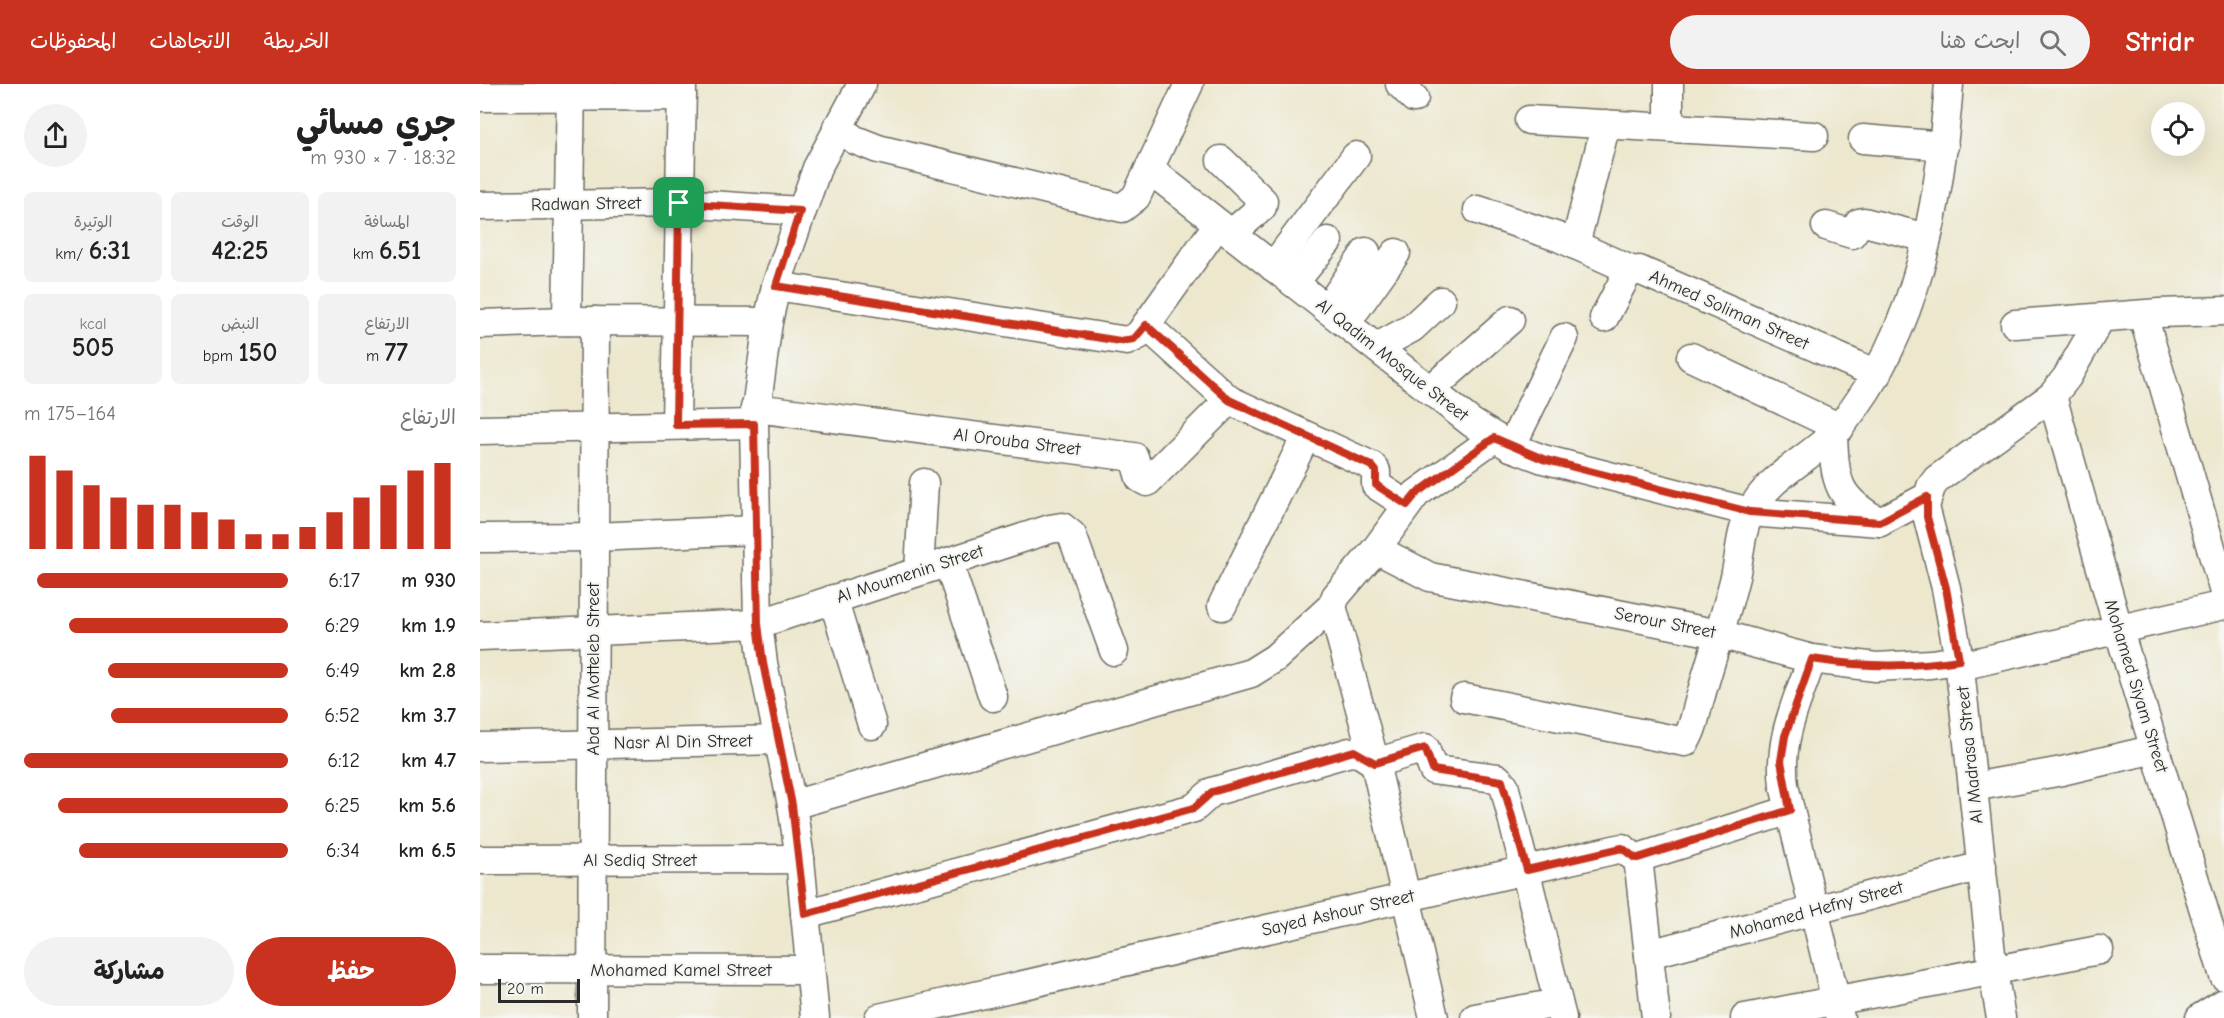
<!DOCTYPE html>
<html lang="ar">
<meta charset="utf-8">
<style>
body{margin:0;font-family:"Comic Neue","Playpen Sans Arabic",sans-serif;background:#f2f2f2;color:#222;direction:rtl;height:100vh;display:flex;flex-direction:column;font-size:22px;white-space:nowrap}
*{box-sizing:border-box;margin:0}
p{font-size:20px;color:#767676}
.icon{flex:none;width:33px;height:33px;fill:none;stroke:currentColor;stroke-width:2;stroke-linecap:round;stroke-linejoin:round}
.map{position:relative;flex:1;overflow:hidden;direction:ltr}
.side{display:flex;flex-direction:column;background:#fff;width:480px}
.side>*{flex:none}
.buttons{position:absolute;left:1671px;top:18px;display:grid;gap:12px}
.buttons a{display:grid;place-items:center;width:54px;height:54px;border-radius:50%;background:#fff;box-shadow:0 6px 24px #0002;font-size:30px}
.scale{position:absolute;left:18px;bottom:15px;width:82px;box-sizing:border-box;padding-left:6px;border:3px solid #2b2b2b;border-top:0;font-size:16px;line-height:21px;white-space:nowrap;color:#2b2b2b;-webkit-text-stroke:4px #f6f6f2;paint-order:stroke}
.pin{position:absolute;display:grid;place-items:center;width:51px;height:51px;color:#fff;margin:-26px;border-radius:12px;box-shadow:0 3px 9px #0006}
.round{display:grid;place-items:center;flex:none;width:63px;height:63px;border-radius:32px;background:#f2f2f2}
.head{display:flex;align-items:center;justify-content:space-between;height:102px;padding:0 24px}
h1{font-size:33px;font-weight:700;line-height:45px}
.figures{display:grid;grid-template-columns:repeat(3,1fr);gap:9px;height:102px;padding:6px 24px}
.figures div{display:grid;align-content:center;border-radius:9px;background:#f2f2f2;text-align:center}
.figures b{font-size:26px;font-weight:700}
.figures small{font-size:16px;font-weight:400}
.figures p{font-size:16px}
.chart{height:168px;padding:12px 24px}
.chart p{display:flex;justify-content:space-between}
.chart svg{width:100%;height:108px;margin-top:6px;stroke:#c8321e;stroke-width:6}
.button{display:flex;gap:12px;margin-top:auto;padding:12px 24px}
.button a{flex:1;height:69px;border-radius:36px;background:#c8321e;color:#fff;font-size:24px;font-weight:700;line-height:69px;text-align:center}
.button a+a{background:#f2f2f2;color:#222}
ul{padding:0 24px;list-style:none;font-size:20px}
li{display:grid;grid-template-columns:96px 72px 1fr;align-items:center;height:45px}
li i{height:15px;border-radius:8px;background:#c8321e}
header{display:flex;align-items:center;gap:36px;box-sizing:border-box;height:84px;padding:0 30px;background:#c8321e;color:#fff}
header strong{font-size:28px}
nav{display:flex;gap:33px;margin-inline-start:auto;font-size:21px}
.search{width:420px;height:54px;background:#f2f2f2;display:flex;align-items:center;gap:15px;box-sizing:border-box;padding:0 21px;border-radius:33px;color:#767676;font-size:22px}
main{display:flex;flex:1;min-height:0}
.map>svg:first-child{display:block}
</style>
<header>
<strong>Stridr</strong>
<div class="search"><svg class="icon" aria-label="search" viewBox="0 0 24 24"><circle cx="10" cy="10" r="6"/><path d="M15 15l6 6"/></svg>ابحث هنا</div>
<nav><a>الخريطة</a><a>الاتجاهات</a><a>المحفوظات</a></nav>
</header>
<main>
<div class="map">
<svg width="1744" height="934" viewBox="0 0 1744 934">
<rect width="100%" height="100%" fill="#f6f6f2"/>
<filter id="ink" filterUnits="userSpaceOnUse"><feTurbulence type="fractalNoise" baseFrequency=".0167" numOctaves="2"/><feDisplacementMap in="SourceGraphic" scale="12" xChannelSelector="R" yChannelSelector="G"/><feConvolveMatrix kernelMatrix="1 2 1 2 8 2 1 2 1" color-interpolation-filters="sRGB"/></filter>
<filter id="wash" filterUnits="userSpaceOnUse"><feTurbulence type="fractalNoise" baseFrequency=".008" numOctaves="4" result="noise"/><feDisplacementMap in="SourceGraphic" scale="24" xChannelSelector="R" yChannelSelector="G"/><feGaussianBlur stdDeviation="1.35" result="paint"/><feColorMatrix in="noise" values="0 0 0 0 0 0 0 0 0 0 0 0 0 0 0 0 0 1.4 0 .05"/><feComposite in="paint" operator="in"/></filter>
<g filter="url(#wash)">
<rect width="100%" height="100%" fill="#ece7cd"/>
</g>
<g filter="url(#ink)">
<g fill="none" stroke-linecap="round" stroke-linejoin="round">
<defs>
<g id="minor">
<polyline points="920,0 934,14"/>
<polyline points="1189,0 1189,43"/>
<polyline points="0,13 202,12"/>
<polyline points="1049,36 1334,52"/>
<polyline points="357,43 375,56 398,65 642,124 656,113 709,0"/>
<polyline points="1383,55 1464,62"/>
<polyline points="741,76 783,117 782,123 751,150"/>
<polyline points="669,85 992,339 1031,363 1063,375 1270,428 1400,438"/>
<polyline points="0,122 199,119 320,127"/>
<polyline points="998,126 1078,153 1153,187"/>
<polyline points="1346,142 1372,150 1379,139 1384,138 1447,154"/>
<polyline points="1095,161 1126,40"/>
<polyline points="793,183 876,72"/>
<polyline points="814,199 848,157"/>
<polyline points="296,202 647,257 659,251 738,140"/>
<polyline points="847,225 886,168"/>
<polyline points="1663,231 1744,508"/>
<polyline points="1124,234 1146,192 1149,189 1159,186 1397,290"/>
<polyline points="87,237 91,0"/>
<polyline points="866,239 916,169"/>
<polyline points="0,240 87,237 288,238"/>
<polyline points="1535,240 1679,229 1744,227"/>
<polyline points="666,241 749,316 892,382 896,387 896,401 927,421"/>
<polyline points="897,263 932,244 961,217"/>
<polyline points="1211,273 1360,344"/>
<polyline points="950,306 1030,236"/>
<polyline points="1572,312 1639,547 1744,892"/>
<polyline points="275,324 654,373 660,394 667,398 749,316"/>
<polyline points="196,341 202,0"/>
<polyline points="0,346 274,340"/>
<path d="M1353 351C1355 399 1357 414 1400 438L1447 413"/>
<polyline points="1031,363 1084,254"/>
<polyline points="0,454 114,453 275,446"/>
<polyline points="896,465 950,493 1239,550 1332,575 1396,583 1451,580 1479,576"/>
<polyline points="468,478 513,613"/>
<polyline points="439,487 444,399"/>
<polyline points="353,515 392,641"/>
<polyline points="742,522 826,352"/>
<polyline points="0,552 278,540 570,445 582,443 592,451 634,567"/>
<path d="M1332 575C1317 618 1298 655 1304 701L1360 934"/>
<polyline points="1480,582 1744,521"/>
<path d="M984 614 1205 658C1214 645 1216 626 1221 611 1232 572 1245 533 1255 493 1260 472 1260 447 1271 427 1291 388 1336 373 1362 340 1439 246 1460 118 1469 0"/>
<polyline points="0,663 298,656"/>
<polyline points="1493,703 1582,687 1675,665"/>
<polyline points="312,721 771,589 795,574 852,522"/>
<polyline points="1158,774 1176,934"/>
<polyline points="0,776 320,775"/>
<polyline points="325,830 714,724 732,708 870,668 879,669 895,679 945,664 953,686 1017,694 1024,701 1082,934"/>
<polyline points="1169,870 1502,782"/>
<polyline points="0,885 330,886"/>
<polyline points="112,934 115,237"/>
<polyline points="335,934 320,775 312,721 283,579 278,540 274,340 288,238 296,202 337,84 382,0"/>
<polyline points="399,934 1142,764 1155,774 1158,774 1310,726"/>
<polyline points="954,934 895,679 852,522 856,512 896,465 936,410 1014,354"/>
<polyline points="995,934 1078,919"/>
<polyline points="1265,934 1619,866"/>
<polyline points="1521,934 1513,888 1479,576 1466,504 1445,423 1451,403 1457,395 1572,312 1587,293 1620,235"/>
<polyline points="1720,934 1744,919"/>
</g>
</defs>
<!-- minor casing -->
<use href="#minor" stroke="#6f6d64" stroke-width="31"/>
<!-- minor -->
<use href="#minor" stroke="#fff" stroke-width="28"/>
</g>
</g>
<g fill="none" stroke-linecap="round" stroke-linejoin="round" filter="url(#ink)">
<defs>
<path id="route" d="M199 119 320 127 296 202 640 257 654 255 666 241 749 316 892 382 896 387V401L927 421 936 410 1014 354 1063 375 1270 428 1400 438 1447 413V433L1466 504 1479 576C1429 584 1382 583 1332 575L1305 652 1301 677 1310 726 1158 774H1155L1142 764 1047 786 1022 697 953 686 945 664 895 679 874 667 732 708 714 724 325 830 312 721 283 579 278 540 274 340 196 341Z"/>
</defs>
<!-- route casing -->
<use href="#route" stroke="#fff" stroke-width="12"/>
<!-- route -->
<use href="#route" stroke="#c8321e" stroke-width="8"/>
</g>
<g text-anchor="middle" dominant-baseline="central" stroke-width="4.5" stroke-linejoin="round" paint-order="stroke">
<!-- street labels -->
<g font-size="18" fill="#2b2b2b" stroke="#f6f6f2">
<text transform="translate(106 120) rotate(-1)">Radwan Street</text>
<text transform="translate(1249 226) rotate(24)">Ahmed Soliman Street</text>
<text transform="translate(912 276) rotate(38)">Al Qadim Mosque Street</text>
<text transform="translate(537 358) rotate(7)">Al Orouba Street</text>
<text transform="translate(430 490) rotate(-18)">Al Moumenin Street</text>
<text transform="translate(1185 539) rotate(11)">Serour Street</text>
<text transform="translate(113 585) rotate(-90)">Abd Al Motteleb Street</text>
<text transform="translate(1656 602) rotate(73)">Mohamed Siyam Street</text>
<text transform="translate(203 658) rotate(-1)">Nasr Al Din Street</text>
<text transform="translate(1490 671) rotate(-96)">Al Madrasa Street</text>
<text x="160" y="776">Al Sediq Street</text>
<text transform="translate(1336 826) rotate(-15)">Mohamed Hefny Street</text>
<text transform="translate(858 829) rotate(-13)">Sayed Ashour Street</text>
<text x="201" y="886">Mohamed Kamel Street</text>
</g>
</g>
</svg>
<div class="buttons">
<a><svg class="icon" aria-label="locate" viewBox="0 0 24 24"><circle cx="12" cy="12" r="6"/><path d="M12 2v4M12 18v4M2 12h4M18 12h4"/></svg></a>
</div>
<div class="scale">20 m</div>
<div class="pin" style="left:199px;top:119px;background:#1e9e55"><svg class="icon" aria-label="arrive" viewBox="0 0 24 24"><path d="M6 21V4h12l-3 4 3 4H6"/></svg></div>
</div>
<section class="side">
<div class="head"><div><h1>جري مسائي</h1><p>18:32 · 7 × 930 m</p></div><a class="round"><svg class="icon" aria-label="share" viewBox="0 0 24 24"><path d="M12 15V3M7 8l5-5 5 5M5 13v7h14v-7"/></svg></a></div>
<div class="figures">
<div><p>المسافة</p><b>6.51<small> km</small></b></div>
<div><p>الوقت</p><b>42:25</b></div>
<div><p>الوتيرة</p><b>6:31<small> /km</small></b></div>
</div>
<div class="figures">
<div><p>الارتفاع</p><b>77<small> m</small></b></div>
<div><p>النبض</p><b>150<small> bpm</small></b></div>
<div><p>kcal</p><b>505</b></div>
</div>
<div class="chart"><p><span>الارتفاع</span>164–175 m</p>
<svg viewBox="0 0 160 44" preserveAspectRatio="none"><path d="M5 44V6M15 44V12M25 44V18M35 44V23M45 44V26M55 44V26M65 44V29M75 44V32M85 44V38M95 44V38M105 44V35M115 44V29M125 44V23M135 44V18M145 44V12M155 44V9"/></svg>
</div>
<ul>
<li><b>930 m</b>6:17<i style="width:95%"></i></li>
<li><b>1.9 km</b>6:29<i style="width:83%"></i></li>
<li><b>2.8 km</b>6:49<i style="width:68%"></i></li>
<li><b>3.7 km</b>6:52<i style="width:67%"></i></li>
<li><b>4.7 km</b>6:12<i style="width:100%"></i></li>
<li><b>5.6 km</b>6:25<i style="width:87%"></i></li>
<li><b>6.5 km</b>6:34<i style="width:79%"></i></li>
</ul>
<div class="button"><a>حفظ</a><a>مشاركة</a></div>
</section>
</main>
